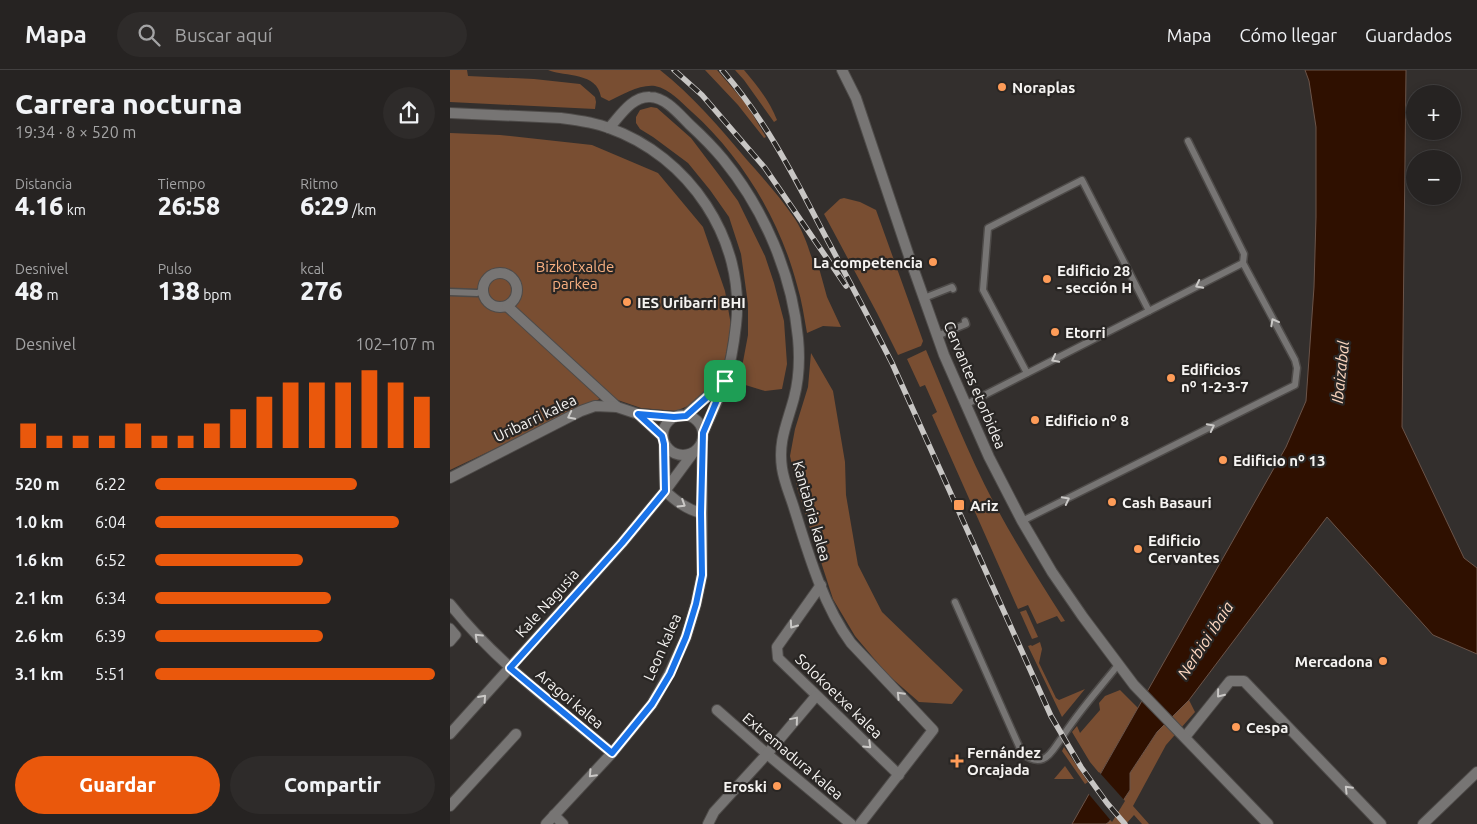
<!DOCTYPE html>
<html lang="es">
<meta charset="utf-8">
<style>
body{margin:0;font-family:Ubuntu,sans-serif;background:#2e2b2a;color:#f1f3f6;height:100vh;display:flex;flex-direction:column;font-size:19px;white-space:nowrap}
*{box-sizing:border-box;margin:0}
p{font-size:16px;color:#a4a4a5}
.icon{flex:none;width:28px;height:28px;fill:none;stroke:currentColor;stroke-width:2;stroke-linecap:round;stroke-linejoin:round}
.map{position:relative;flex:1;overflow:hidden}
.drawer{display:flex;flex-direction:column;background:#262322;width:450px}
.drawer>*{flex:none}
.tools{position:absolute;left:956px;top:15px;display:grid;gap:10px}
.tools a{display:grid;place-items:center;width:55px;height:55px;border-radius:50%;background:#262322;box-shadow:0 2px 8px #0003,0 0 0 1px #424040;font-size:25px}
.pin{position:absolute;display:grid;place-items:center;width:42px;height:42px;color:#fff;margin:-21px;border-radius:10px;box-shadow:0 2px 8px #0006}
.round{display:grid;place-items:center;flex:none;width:52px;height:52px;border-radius:26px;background:#2e2b2a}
.overview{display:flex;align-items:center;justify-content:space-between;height:85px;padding:0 15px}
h1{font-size:28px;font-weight:800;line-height:38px}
.metrics{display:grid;grid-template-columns:repeat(3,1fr);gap:8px;height:85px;padding:5px 15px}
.metrics div{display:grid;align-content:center}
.metrics b{font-size:25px;font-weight:800}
.metrics small{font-size:14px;font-weight:400}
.metrics p{font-size:14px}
.chart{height:140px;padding:10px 15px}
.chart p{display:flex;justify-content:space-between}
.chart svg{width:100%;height:90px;margin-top:5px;stroke:#ea580c;stroke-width:6}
.primary-button{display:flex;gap:10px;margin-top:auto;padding:10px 15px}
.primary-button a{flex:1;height:58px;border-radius:30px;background:#ea580c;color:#fff;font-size:20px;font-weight:800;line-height:58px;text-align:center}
.primary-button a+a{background:#2e2b2a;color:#f1f3f6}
ul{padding:0 15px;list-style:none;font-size:16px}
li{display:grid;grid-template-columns:80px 60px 1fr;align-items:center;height:38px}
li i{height:12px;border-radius:6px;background:#ea580c}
header{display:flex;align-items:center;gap:30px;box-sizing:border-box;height:70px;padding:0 25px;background:#262322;border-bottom:1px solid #424040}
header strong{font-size:24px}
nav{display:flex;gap:28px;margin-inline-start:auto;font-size:18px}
.search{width:350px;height:45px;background:#2e2b2a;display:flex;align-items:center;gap:12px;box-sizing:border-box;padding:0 18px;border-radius:28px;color:#a4a4a5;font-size:19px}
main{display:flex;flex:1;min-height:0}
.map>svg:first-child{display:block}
</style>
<header>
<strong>Mapa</strong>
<div class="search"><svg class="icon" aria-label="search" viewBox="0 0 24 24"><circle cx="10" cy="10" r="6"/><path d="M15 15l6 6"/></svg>Buscar aquí</div>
<nav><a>Mapa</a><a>Cómo llegar</a><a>Guardados</a></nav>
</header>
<main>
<section class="drawer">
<div class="overview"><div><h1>Carrera nocturna</h1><p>19:34 · 8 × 520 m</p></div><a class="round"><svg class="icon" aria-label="share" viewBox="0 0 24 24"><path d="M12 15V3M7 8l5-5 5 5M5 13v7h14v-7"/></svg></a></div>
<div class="metrics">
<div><p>Distancia</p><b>4.16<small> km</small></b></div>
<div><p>Tiempo</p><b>26:58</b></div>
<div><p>Ritmo</p><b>6:29<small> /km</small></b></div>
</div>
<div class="metrics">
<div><p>Desnivel</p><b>48<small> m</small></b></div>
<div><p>Pulso</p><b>138<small> bpm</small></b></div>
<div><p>kcal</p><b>276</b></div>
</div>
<div class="chart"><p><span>Desnivel</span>102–107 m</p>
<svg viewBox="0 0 160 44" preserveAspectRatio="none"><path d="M5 44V32M15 44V38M25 44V38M35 44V38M45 44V32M55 44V38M65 44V38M75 44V32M85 44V25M95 44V19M105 44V12M115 44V12M125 44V12M135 44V6M145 44V12M155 44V19"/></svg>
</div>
<ul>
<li><b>520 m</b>6:22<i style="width:72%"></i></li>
<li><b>1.0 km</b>6:04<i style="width:87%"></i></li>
<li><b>1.6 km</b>6:52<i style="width:53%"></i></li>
<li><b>2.1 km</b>6:34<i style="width:63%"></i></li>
<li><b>2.6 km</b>6:39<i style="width:60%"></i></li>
<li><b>3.1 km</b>5:51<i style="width:100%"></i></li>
</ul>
<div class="primary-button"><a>Guardar</a><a>Compartir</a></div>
</section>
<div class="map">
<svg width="1027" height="754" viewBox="0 0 1027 754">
<rect width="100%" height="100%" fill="#332f2d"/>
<!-- green -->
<g fill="#794e32">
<polygon points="0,0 17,0 18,6 84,9 130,14 145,27 146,32 145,39 0,32"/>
<path d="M98 0H210C243 26 270 58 297 90 314 109 331 128 345 149 354 163 359 179 364 195L369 198 377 227 391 257 373 256 357 263C354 247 352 231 347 215 330 150 292 87 242 42 231 32 220 19 205 16 190 14 172 25 159 31L151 27C147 2 116 7 98 0Z"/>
<polygon points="255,0 267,0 297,35 316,67 314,68 288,35"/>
<path d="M285 0H294C307 15 320 32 327 50L324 52 294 10Z"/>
<polygon points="201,37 207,38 241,68 269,105 288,131 315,186 324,213 334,251 337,294 332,319 315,321 289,313 298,265 298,234 291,184 279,147 260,120 238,93 203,67 190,59 186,53 186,47 190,40"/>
<polygon points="0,63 50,65 142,75 208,103 253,157 275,221 281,255 273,302 252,330 226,341 191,338 156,326 0,400"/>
<polygon points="394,128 410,132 426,140 473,271 471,276 448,285 427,243 374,144 390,129"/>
<path d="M476 280C498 332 518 384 544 433 566 474 590 512 615 551L611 552 607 546 587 554 578 535 568 539 482 345 487 342 475 315 470 317 457 289Z"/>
<polygon points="361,283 383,321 395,392 396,425 408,495 432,542 513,620 502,634 469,632 437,604 405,566 383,529 348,421 340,386 345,359 358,317"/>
<polygon points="576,540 588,567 582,569 570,542"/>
<polygon points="590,572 592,579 589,593 606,628 609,630 635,619 612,647 578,576 581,575 582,576"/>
<polygon points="670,620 688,638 650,704 640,692 622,662 627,656 630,663 650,640 649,633 655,626"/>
<polygon points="739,630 745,642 716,675 683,736 699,754 692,754 684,745 676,754 656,754 659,752 680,720 680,703 707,662"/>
<polygon points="614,677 638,712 635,714 612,681"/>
<polygon points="615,696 624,709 604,709"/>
</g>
<!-- water -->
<polygon fill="#2f1000" stroke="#6b5449" points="855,0 956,0 952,357 1014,488 1027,498 1027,584 983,565 877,447 739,630 707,662 680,703 680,720 659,752 656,754 622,754 836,377 856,331 864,217 866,147 866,57 859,11"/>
<!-- pier -->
<polygon fill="#332f2d" points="649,702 675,731 662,752 637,722"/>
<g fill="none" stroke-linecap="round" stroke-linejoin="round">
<defs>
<g id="service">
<polyline points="0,222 27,223 33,221"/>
<polyline points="474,228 502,217 503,219"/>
<polyline points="487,266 516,254 515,251"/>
<polyline points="577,303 533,220 538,158 632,110 699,241"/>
<polyline points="515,335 793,193"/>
<polyline points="572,451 845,315 847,298 845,290 793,193 794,184 738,71"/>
<path d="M505 532 572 683C578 688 585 692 593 689 601 686 606 675 611 669 627 643 649 619 668 595"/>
</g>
<polyline id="pedestrian" points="0,558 6,565 0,572"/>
<g id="minor">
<path d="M0 43 111 48C127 50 144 52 159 58 239 86 296 170 286 255 284 273 281 293 275 311 269 329 260 346 253 363"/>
<path d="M159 58C170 46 182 26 200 27 215 27 229 44 239 54 251 65 263 77 273 89 314 139 342 204 348 268 350 289 349 309 344 328 337 354 328 371 332 398 334 412 340 425 344 438 358 483 373 535 401 573L483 660 410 754"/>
<circle cx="50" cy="220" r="17"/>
<polyline points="57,236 167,337"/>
<polyline points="188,344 212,366"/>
<circle cx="233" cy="365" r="20"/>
<polyline points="236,345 272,313"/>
<polyline points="214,374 215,421 243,383"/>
<polyline points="0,408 131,341 145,336 167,337 188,344 224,347"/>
<polyline points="371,515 327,577 328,588 449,705"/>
<path d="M0 534C46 592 106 636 162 683"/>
<polyline points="267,640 317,684 401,754"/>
<path d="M0 664 172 473 215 421C226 431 236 439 251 443"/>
<polyline points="735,667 780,611 794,611 931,754"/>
<polyline points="0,736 66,664"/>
<polyline points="104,745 113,754"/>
<polyline points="96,754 162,683 202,634 219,604 236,567 246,534 252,505 252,372"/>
<polyline points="258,754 264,742 317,684 366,626"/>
<polyline points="973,754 1027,702"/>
</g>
<polyline id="tertiary" points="392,0 406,28 460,189 494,285 539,387 572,451 602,502 633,547 684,615 818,754"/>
</defs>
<!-- service casing -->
<use href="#service" stroke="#4e4b49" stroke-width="9"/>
<!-- pedestrian casing -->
<use href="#pedestrian" stroke="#4e4b49" stroke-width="11"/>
<!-- minor casing -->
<use href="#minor" stroke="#4e4b49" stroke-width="12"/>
<!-- tertiary casing -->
<use href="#tertiary" stroke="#4e4b49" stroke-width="12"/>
<!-- service -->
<use href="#service" stroke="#777574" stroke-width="6"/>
<!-- pedestrian -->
<use href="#pedestrian" stroke="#777574" stroke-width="9"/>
<!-- minor -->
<use href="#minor" stroke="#777574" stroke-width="10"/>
<!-- tertiary -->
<use href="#tertiary" stroke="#777574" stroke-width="10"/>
<defs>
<g id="rail">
<polyline points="224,0 252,25 315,98 396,216"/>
<path d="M272 0C314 48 342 102 371 158 395 203 419 248 442 293L601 646 631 697 657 733 675 754"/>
</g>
</defs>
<!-- rail casing -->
<use href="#rail" stroke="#c8c6c4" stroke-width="5.5"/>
<!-- rail -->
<use href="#rail" stroke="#292624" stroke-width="4" stroke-dasharray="11" stroke-linecap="butt"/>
</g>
<!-- one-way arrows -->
<defs><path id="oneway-chevron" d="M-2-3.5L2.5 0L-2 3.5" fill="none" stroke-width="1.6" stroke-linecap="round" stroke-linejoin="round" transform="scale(1.25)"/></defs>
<g stroke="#cac8c6">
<use href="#oneway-chevron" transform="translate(749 215) rotate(153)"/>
<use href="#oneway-chevron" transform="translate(824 252) rotate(-118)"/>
<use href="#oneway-chevron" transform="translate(605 289) rotate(153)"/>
<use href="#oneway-chevron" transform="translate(121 346) rotate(153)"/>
<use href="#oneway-chevron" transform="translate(761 357) rotate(-27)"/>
<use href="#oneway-chevron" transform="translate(616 430) rotate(-27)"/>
<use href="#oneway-chevron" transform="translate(232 434) rotate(32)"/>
<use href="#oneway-chevron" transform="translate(343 555) rotate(125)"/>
<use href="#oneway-chevron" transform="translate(28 567) rotate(-136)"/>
<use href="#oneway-chevron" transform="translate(770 624) rotate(129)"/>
<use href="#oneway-chevron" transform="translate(450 625) rotate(-134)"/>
<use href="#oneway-chevron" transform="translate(33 628) rotate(-48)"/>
<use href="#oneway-chevron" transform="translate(345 650) rotate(-50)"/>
<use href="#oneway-chevron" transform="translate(418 675) rotate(44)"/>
<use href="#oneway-chevron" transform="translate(142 704) rotate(133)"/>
<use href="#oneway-chevron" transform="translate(898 719) rotate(-134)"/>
</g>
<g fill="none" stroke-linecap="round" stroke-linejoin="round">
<defs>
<polygon id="route" points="275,311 253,363 251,443 252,505 246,534 236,567 220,604 202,634 162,683 60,598 172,473 215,421 214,374 212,366 188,344 224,347 236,346"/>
</defs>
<!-- route casing -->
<use href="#route" stroke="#fff" stroke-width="10"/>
<!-- route -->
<use href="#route" stroke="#1a73e8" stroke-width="6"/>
</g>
<!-- markers -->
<g fill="#fe9c58" stroke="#292624" stroke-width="2">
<circle cx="552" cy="17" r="5"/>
<circle cx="483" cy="192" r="5"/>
<circle cx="597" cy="209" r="5"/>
<circle cx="177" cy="232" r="5"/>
<circle cx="605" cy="262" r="5"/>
<circle cx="721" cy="308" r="5"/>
<circle cx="585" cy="350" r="5"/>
<circle cx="773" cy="390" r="5"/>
<circle cx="662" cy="432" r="5"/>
<rect x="503" y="429" width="12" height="12" rx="2.5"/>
<circle cx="688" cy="479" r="5"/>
<circle cx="933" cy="591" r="5"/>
<circle cx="786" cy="657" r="5"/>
<path d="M504.5 683.5h5v5h5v5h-5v5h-5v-5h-5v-5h5z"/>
<circle cx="327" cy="716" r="5"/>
</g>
<g text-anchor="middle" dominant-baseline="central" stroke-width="4.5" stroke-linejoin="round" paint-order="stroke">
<!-- poi labels -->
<g font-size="15" font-weight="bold" fill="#f6f4f2" stroke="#292624" text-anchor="start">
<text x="562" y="17">Noraplas</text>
<text x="473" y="192" text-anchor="end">La competencia</text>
<text x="607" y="200">Edificio 28<tspan x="607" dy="17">- sección H</tspan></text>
<text x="187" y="232">IES Uribarri BHI</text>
<text x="615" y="262">Etorri</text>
<text x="731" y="299">Edificios<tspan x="731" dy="17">nº 1-2-3-7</tspan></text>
<text x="595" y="350">Edificio nº 8</text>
<text x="783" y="390">Edificio nº 13</text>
<text x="672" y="432">Cash Basauri</text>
<text x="520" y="435">Ariz</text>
<text x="698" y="470">Edificio<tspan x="698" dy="17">Cervantes</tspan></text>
<text x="923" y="591" text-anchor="end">Mercadona</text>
<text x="796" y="657">Cespa</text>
<text x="517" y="682">Fernández<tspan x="517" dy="17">Orcajada</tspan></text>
<text x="317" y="716" text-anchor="end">Eroski</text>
</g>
<!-- park labels -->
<g font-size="15" fill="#f9b081" stroke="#292624">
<text x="125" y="196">Bizkotxalde<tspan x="125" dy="17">parkea</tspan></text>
</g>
<!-- street labels -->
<g font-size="15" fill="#f6f4f2" stroke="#292624">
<text transform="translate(525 315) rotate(67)">Cervantes etorbidea</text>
<text transform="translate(85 348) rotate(-26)">Uribarri kalea</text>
<text transform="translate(362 441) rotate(74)">Kantabria kalea</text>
<text transform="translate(97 533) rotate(-48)">Kale Nagusia</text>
<text transform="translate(212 577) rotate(-66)">Leon kalea</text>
<text transform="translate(389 626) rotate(44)">Solokoetxe kalea</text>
<text transform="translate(120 629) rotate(40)">Aragoi kalea</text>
<text transform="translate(343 686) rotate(40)">Extremadura kalea</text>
</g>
<!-- water labels -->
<g font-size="16" font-style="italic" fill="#fed8c1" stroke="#292624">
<text transform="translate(890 302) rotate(-84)">Ibaizabal</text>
<text transform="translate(755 570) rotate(-57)">Nerbioi ibaia</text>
</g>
</g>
</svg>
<div class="tools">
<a>+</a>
<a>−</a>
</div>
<div class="pin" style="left:275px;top:311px;background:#1e9e55"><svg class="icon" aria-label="arrive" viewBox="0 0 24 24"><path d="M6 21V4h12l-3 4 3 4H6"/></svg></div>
</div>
</main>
